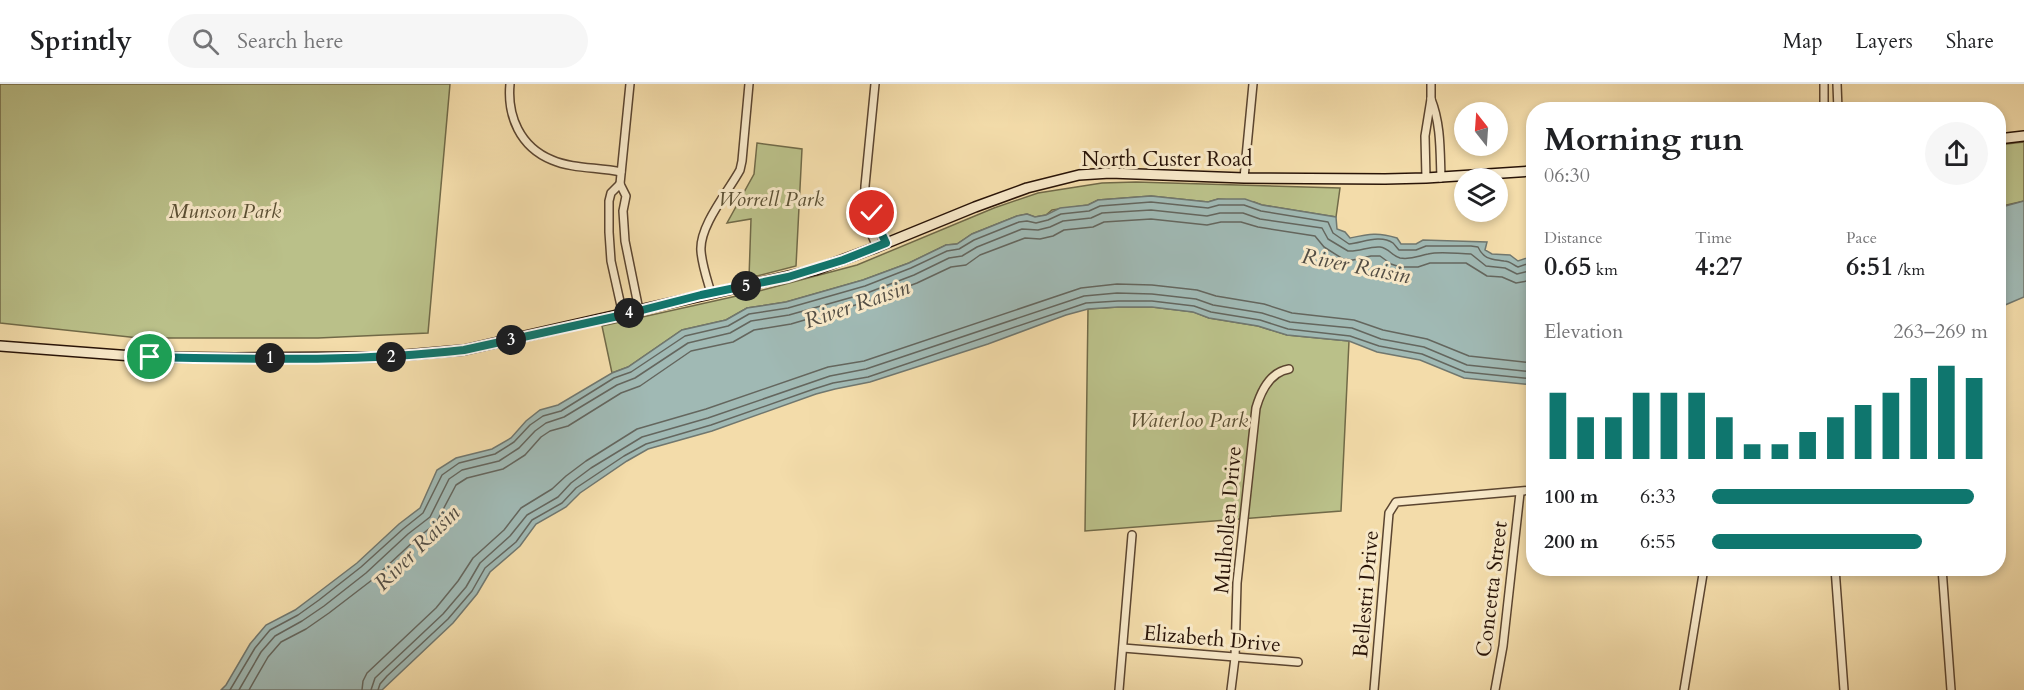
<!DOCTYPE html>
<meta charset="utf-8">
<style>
body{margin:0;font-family:Cardo,serif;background:#f6f6f6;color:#202124;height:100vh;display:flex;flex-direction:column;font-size:22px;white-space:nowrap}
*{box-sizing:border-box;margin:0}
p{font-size:20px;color:#757577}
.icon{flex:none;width:33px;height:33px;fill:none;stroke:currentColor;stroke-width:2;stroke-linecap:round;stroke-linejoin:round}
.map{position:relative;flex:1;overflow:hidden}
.panel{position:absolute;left:1526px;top:18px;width:480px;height:474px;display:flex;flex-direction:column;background:#fff;border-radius:24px;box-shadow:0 3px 9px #0003}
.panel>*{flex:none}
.needle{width:39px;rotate:343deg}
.buttons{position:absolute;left:1454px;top:18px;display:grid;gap:12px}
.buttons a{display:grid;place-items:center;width:54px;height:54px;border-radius:50%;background:#fff;box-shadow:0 3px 9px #0003;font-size:30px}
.pin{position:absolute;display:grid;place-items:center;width:51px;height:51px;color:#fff;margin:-26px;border:3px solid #fff;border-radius:50%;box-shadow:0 2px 6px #0007}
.km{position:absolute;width:30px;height:30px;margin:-15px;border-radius:50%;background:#222;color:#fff;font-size:16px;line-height:30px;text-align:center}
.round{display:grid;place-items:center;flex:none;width:63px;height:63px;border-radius:32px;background:#f6f6f6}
.summary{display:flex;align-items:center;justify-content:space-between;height:102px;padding:0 18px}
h1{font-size:33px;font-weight:600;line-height:45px}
.stats{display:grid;grid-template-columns:repeat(3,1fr);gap:9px;height:102px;padding:6px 18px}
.stats div{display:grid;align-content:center}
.stats b{font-size:26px;font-weight:600}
.stats small{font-size:16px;font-weight:400}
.stats p{font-size:16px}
.chart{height:168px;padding:12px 18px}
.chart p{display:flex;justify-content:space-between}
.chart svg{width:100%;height:108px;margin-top:6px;stroke:#0f766e;stroke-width:6}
ul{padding:0 18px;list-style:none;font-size:20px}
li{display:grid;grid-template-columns:96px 72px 1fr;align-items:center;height:45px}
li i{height:15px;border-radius:8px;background:#0f766e}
header{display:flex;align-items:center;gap:36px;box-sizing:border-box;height:84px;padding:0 30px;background:#fff;border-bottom:2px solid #e0e0e0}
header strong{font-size:28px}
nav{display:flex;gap:33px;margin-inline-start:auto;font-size:21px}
.search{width:420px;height:54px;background:#f6f6f6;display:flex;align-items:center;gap:15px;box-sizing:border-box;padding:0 21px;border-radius:33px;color:#757577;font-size:22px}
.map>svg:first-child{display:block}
</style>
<header>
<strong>Sprintly</strong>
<div class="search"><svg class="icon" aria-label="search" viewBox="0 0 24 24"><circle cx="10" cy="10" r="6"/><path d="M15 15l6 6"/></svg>Search here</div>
<nav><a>Map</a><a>Layers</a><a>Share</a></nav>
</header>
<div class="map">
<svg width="2024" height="606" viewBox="0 0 2024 606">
<rect width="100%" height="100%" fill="#f3dcaa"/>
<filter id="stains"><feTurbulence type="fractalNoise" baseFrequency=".00333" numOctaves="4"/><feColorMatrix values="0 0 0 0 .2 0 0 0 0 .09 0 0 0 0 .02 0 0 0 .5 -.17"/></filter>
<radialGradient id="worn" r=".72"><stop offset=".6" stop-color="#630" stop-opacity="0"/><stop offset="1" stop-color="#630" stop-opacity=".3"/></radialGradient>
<!-- green -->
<g fill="#bac089" stroke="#716a48" stroke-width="1.5">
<polygon points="0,0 450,0 428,249 318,254 139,254 0,239"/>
<polygon points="2024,58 2024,117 1998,123 1998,61"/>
<polygon points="757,59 802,65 796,182 749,194 751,135 727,139 754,90"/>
<polygon points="1136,98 1340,104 1336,133 1262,121 1254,118 1218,115 1208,118 1151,112 1098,116 1088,121 1052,126 1046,131 1035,133 1027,130 1017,132 972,150 957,160 946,161 909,179 863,196 786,218 747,224 726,236 682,246 628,283 612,289 602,242 759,207 857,181 994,124 1038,109 1102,99"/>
<polygon points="1118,223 1152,223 1194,228 1209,234 1258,242 1287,251 1349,257 1341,427 1085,447 1088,225"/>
</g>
<!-- water -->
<g fill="#a0b9b4" stroke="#70776f" stroke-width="1.5">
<path d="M1151 112 1208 118 1218 115H1245L1262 121 1336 133 1337 145 1345 148 1350 154C1369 150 1378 148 1397 154L1401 160H1416L1423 156 1487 158 1485 166 1492 170 1510 171 1518 177 1533 172V301L1464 294 1420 276 1377 268 1349 257 1287 251 1258 242 1209 234 1193 228 1152 223H1118L1088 225 1066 231 988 260 870 298 835 305 816 310 712 347 648 365 627 377 580 409 566 423 536 440 520 462 490 488 477 510 453 539 382 606H221L226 601 250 560 266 541 295 526 315 511 357 479 399 440 420 424 437 386 456 374 492 365 511 354 526 337 540 326 558 321 612 289 628 283 682 246 726 236 747 224 786 218 863 196 909 179 946 161 957 160 972 150 1017 132 1027 130 1035 133 1046 131 1060 124 1088 121 1098 116Z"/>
<polygon points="2024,117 2024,213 1998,224 1998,124"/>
</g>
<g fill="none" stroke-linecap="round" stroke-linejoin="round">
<!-- shore -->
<g stroke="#64665e" stroke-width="1.5">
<path d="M230 606 255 564 270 546 298 531 319 516 361 483 403 445 423 429 442 391 459 379 495 370 514 358 530 341 543 332 561 327 614 294 631 288 685 252 728 242 749 230 788 224 865 202 911 184 947 167 959 165 974 156 1019 138 1027 137 1036 139 1048 136 1061 130 1089 127 1100 122 1151 118 1208 124 1219 121H1244L1261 127 1328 138 1333 149 1349 160C1362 159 1380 150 1393 159 1395 161 1397 164 1399 166H1416L1426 162H1471L1478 163C1484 176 1492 175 1504 177 1510 177 1513 181 1518 183L1533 178"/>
<path d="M239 606 261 568 275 552 302 537 324 522 366 489 408 450 430 433 449 395 462 386 499 377 519 364 535 347 546 339 564 333 617 301 635 294 688 259 730 249 751 237 789 231 867 209 914 191 949 174 962 172 977 163 1022 145 1038 146 1050 143 1063 137 1091 134 1102 129 1151 126 1207 132 1220 129H1243L1260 135 1322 144 1328 155 1348 167C1359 168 1369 162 1380 163 1389 164 1392 172 1400 174 1411 176 1418 172 1428 170 1441 167 1458 170 1471 170L1486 182 1505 184 1517 190 1533 186"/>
<polyline points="249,606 268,573 281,558 306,545 329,529 372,496 414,457 436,439 456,401 467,394 503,385 525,371 541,353 550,347 568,342 621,309 640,302 691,267 733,258 754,246 791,240 869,217 917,199 951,183 966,181 980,171 1025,154 1040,155 1053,152 1064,146 1093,143 1104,138 1151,135 1207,141 1221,138 1241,138 1258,143 1315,152 1324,163 1343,175 1353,176 1371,172 1380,172 1391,180 1400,183 1418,183 1430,179 1466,179 1487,192 1502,193 1516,199 1533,196"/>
<polyline points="362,606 363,597 367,589 436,524 458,497 473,474 504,446 521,424 552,405 566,392 586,377 637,345 706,325 828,283 864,277 1081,204 1117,200 1152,201 1197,206 1216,212 1264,220 1292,229 1354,236 1383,246 1427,255 1469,272 1533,279"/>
<polyline points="371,606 375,594 443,530 466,503 480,479 510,452 527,431 558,413 571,399 591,384 642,353 708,334 830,292 866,285 1084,212 1117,209 1152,210 1196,215 1213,221 1262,229 1290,238 1352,244 1381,255 1424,263 1467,281 1533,288"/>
<polyline points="378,606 380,600 387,592 448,535 472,507 485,484 516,458 532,436 562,419 576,404 624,372 646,360 711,341 814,305 833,299 868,293 1086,219 1118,217 1152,217 1194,222 1211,228 1260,236 1288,245 1350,252 1379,262 1422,270 1465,288 1533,295"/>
</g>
<defs>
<g id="street">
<path d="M510 0C507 32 520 63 552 76 573 85 598 83 621 88"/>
<polyline points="630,0 620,100 626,112 623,127 625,157 639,226"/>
<polyline points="875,0 865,102 864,133 877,163"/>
<polyline points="1837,0 1838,26"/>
<path d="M1431 15C1441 40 1440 67 1441 94"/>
<polyline points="1824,26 1824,0"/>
<polyline points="1244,94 1253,0"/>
<polyline points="1426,94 1425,52 1431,15 1431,0"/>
<polyline points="620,100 611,109 609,117 609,148 611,177 623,231"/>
<polyline points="865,123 872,129 886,159"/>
<path d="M711 209C707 195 702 181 701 167 699 142 728 108 740 86L742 77 749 0"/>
<polyline points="1835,484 1844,606"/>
<polyline points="1942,484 1951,606"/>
<polyline points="1123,564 1298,578"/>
<polyline points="1119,606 1132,451"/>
<path d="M1231 606 1235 574 1237 499 1256 324C1261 307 1270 288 1289 285"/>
<polyline points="1374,606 1389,429 1396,418 1533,406"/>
<polyline points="1495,606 1503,562 1520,409"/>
<polyline points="1684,606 1704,484"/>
</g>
<g id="secondary">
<polyline points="1998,55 2024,52"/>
<polyline points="0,262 146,273 235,274 382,273 464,266 815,186 877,163 975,123 1027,104 1079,91 1110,89 1244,94 1385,95 1426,94 1533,87"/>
</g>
</defs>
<!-- street casing -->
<use href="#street" stroke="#5b4530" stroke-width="10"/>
<!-- secondary casing -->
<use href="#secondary" stroke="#281307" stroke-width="12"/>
<!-- street -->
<use href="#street" stroke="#f7e8c8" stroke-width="7"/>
<!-- secondary -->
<use href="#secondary" stroke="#f7e8c8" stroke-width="9"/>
</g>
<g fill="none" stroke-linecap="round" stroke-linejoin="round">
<defs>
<path id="route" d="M150 273C255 275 359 278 464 266L623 231 701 211 788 193 843 176 886 159 872 129"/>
</defs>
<!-- route casing -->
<use href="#route" stroke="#fff" stroke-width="12"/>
<!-- route -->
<use href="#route" stroke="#0f766e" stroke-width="8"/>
</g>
<g text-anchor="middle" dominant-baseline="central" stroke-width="6" stroke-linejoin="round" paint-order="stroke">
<!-- street labels -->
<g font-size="21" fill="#281307" stroke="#f7e8c8">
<text x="1167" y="75">North Custer Road</text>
<text transform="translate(1228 436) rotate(-85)">Mulhollen Drive</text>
<text transform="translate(1492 505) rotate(-83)">Concetta Street</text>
<text transform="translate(1366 510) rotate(-85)">Bellestri Drive</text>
<text transform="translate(1212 555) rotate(5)">Elizabeth Drive</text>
</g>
<!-- park labels -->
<g font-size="21" font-style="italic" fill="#5b5034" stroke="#f7e8c8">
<text x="771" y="115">Worrell Park</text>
<text x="225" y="127">Munson Park</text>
<text x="1189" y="336">Waterloo Park</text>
</g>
<!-- water labels -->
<g font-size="22" font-style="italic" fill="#524d44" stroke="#f7e8c8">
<text transform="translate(1356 182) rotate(11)">River Raisin</text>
<text transform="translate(857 220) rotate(-19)">River Raisin</text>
<text transform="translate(417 464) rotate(-45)">River Raisin</text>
</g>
</g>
<rect width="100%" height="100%" filter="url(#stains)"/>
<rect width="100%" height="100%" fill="url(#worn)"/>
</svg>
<div class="buttons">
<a><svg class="needle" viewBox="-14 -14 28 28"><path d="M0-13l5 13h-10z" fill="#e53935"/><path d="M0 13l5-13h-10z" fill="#757577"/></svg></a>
<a><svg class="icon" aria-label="layers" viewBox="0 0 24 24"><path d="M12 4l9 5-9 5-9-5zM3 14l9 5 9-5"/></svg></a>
</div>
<div class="pin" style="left:150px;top:273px;background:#1e9e55"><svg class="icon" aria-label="arrive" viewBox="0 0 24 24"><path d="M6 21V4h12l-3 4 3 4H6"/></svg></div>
<div class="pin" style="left:872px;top:129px;background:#d93025"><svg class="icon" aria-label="check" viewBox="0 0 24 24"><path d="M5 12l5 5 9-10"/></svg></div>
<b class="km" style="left:270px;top:274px">1</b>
<b class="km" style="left:391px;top:273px">2</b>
<b class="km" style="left:511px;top:256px">3</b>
<b class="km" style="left:629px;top:229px">4</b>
<b class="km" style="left:746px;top:202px">5</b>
<section class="panel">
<div class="summary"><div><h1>Morning run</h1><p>06:30</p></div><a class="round"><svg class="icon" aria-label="share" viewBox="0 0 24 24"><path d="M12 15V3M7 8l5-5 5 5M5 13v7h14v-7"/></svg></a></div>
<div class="stats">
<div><p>Distance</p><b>0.65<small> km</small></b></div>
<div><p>Time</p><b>4:27</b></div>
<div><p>Pace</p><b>6:51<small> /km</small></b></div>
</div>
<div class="chart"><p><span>Elevation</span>263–269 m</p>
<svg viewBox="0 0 160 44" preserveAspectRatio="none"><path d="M5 44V17M15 44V27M25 44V27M35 44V17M45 44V17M55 44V17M65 44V27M75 44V38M85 44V38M95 44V33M105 44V27M115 44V22M125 44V17M135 44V11M145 44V6M155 44V11"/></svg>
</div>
<ul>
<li><b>100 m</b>6:33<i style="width:95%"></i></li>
<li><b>200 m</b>6:55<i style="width:76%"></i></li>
</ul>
</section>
</div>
